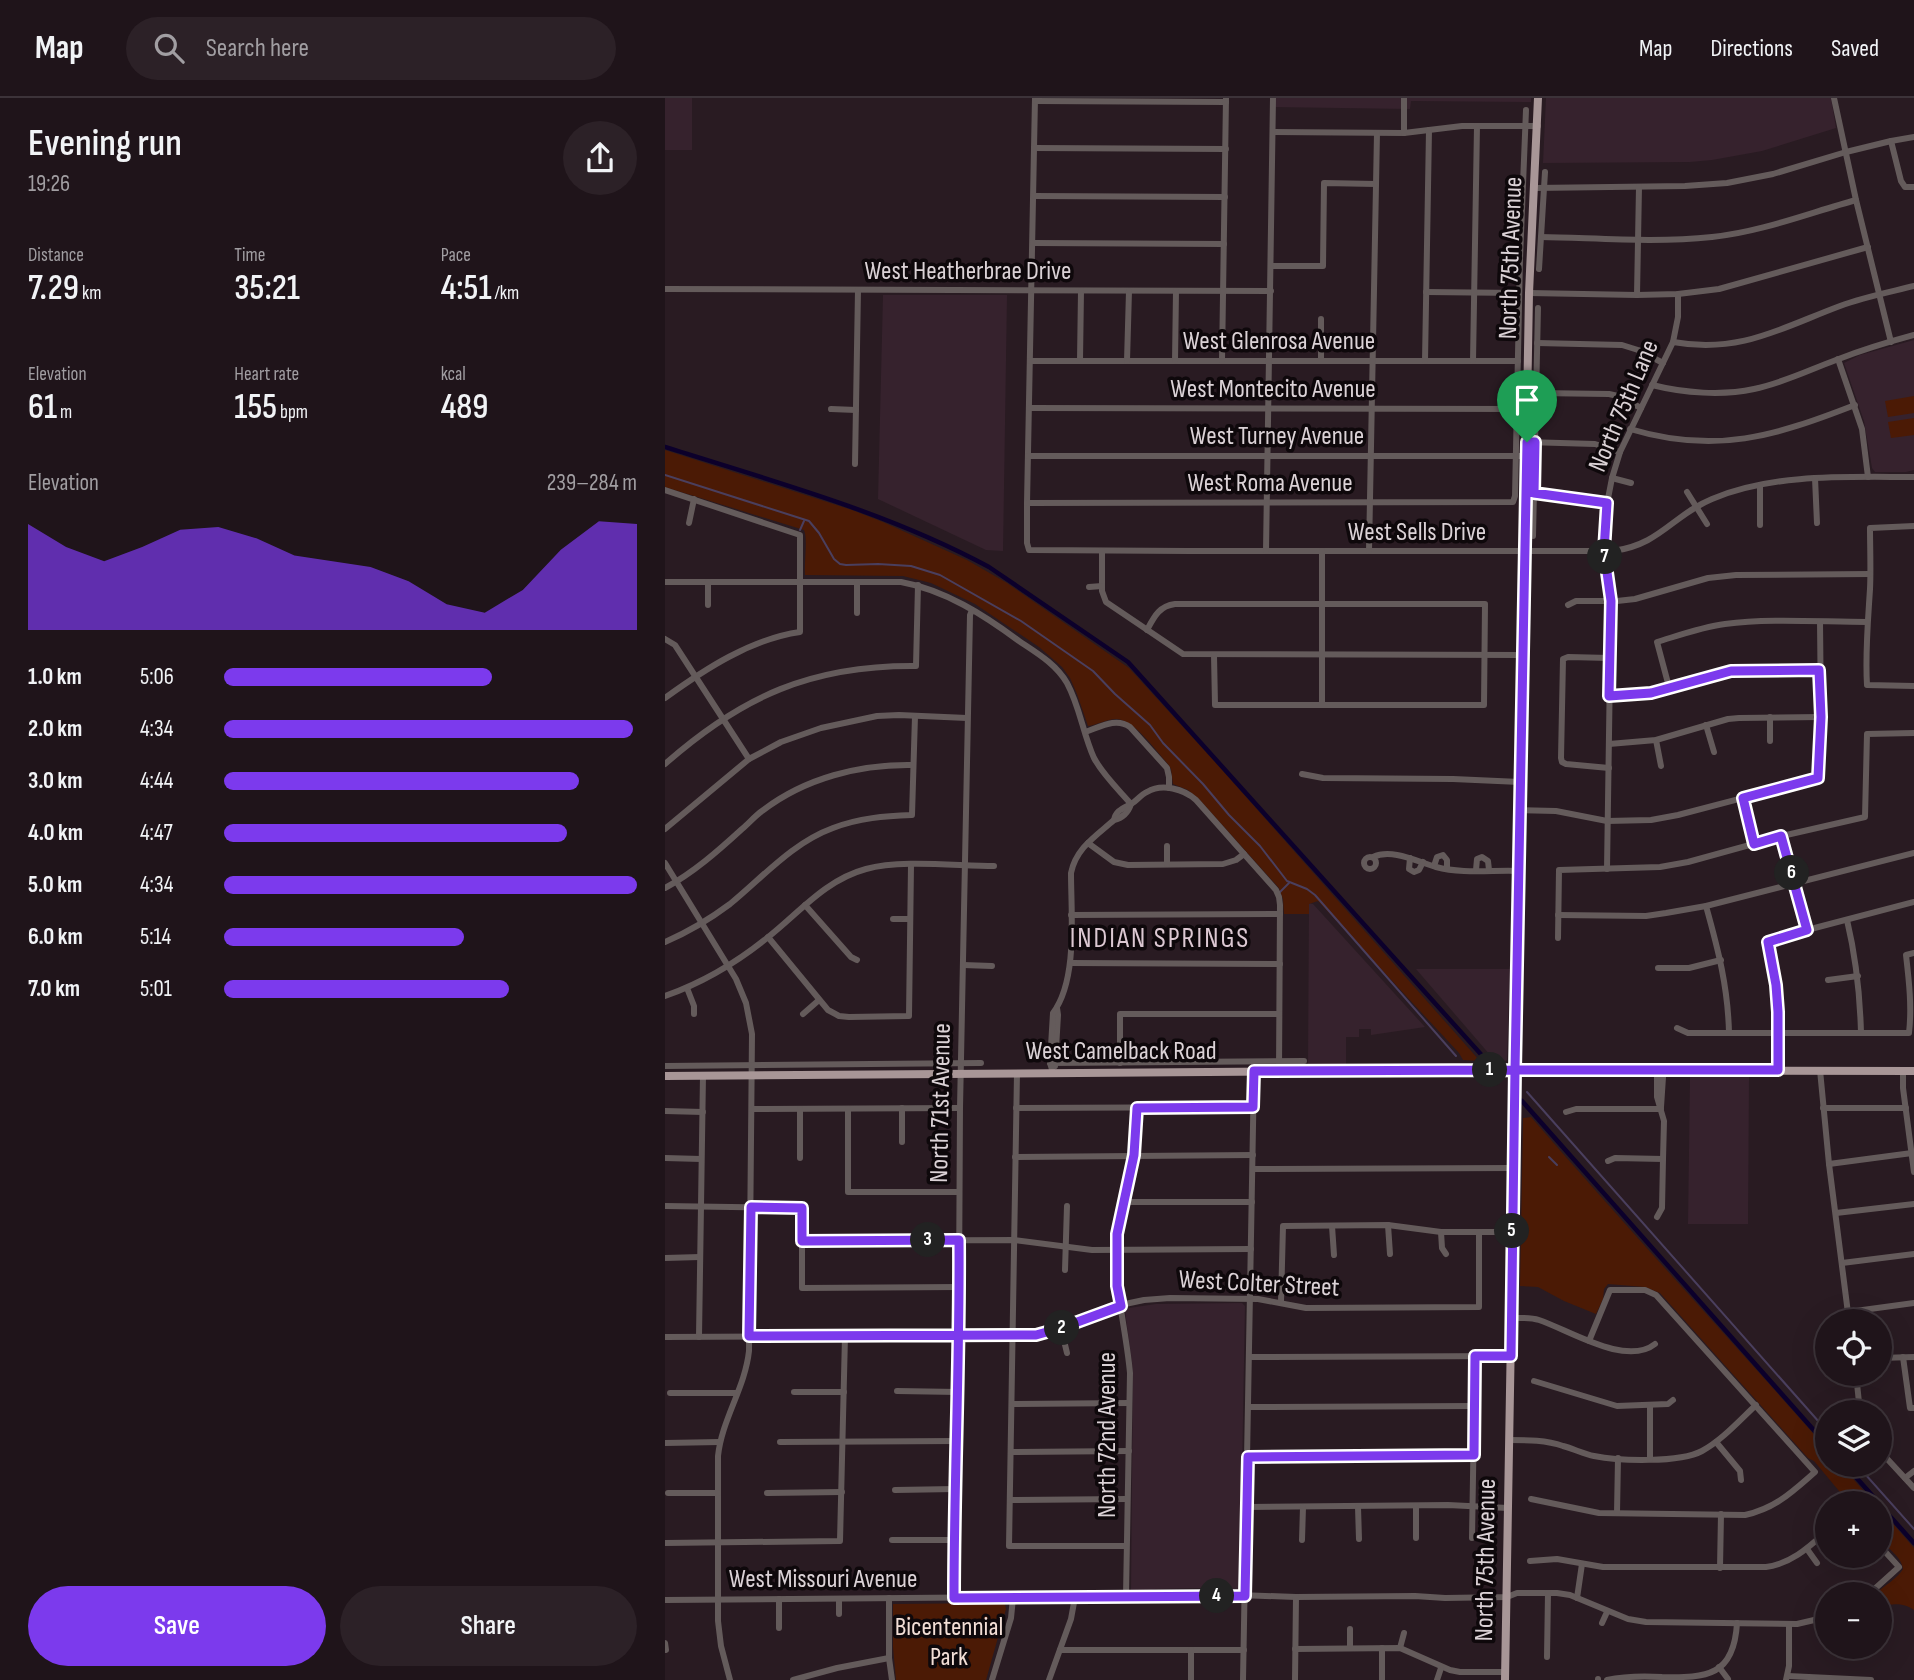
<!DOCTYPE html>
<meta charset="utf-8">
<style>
body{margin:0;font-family:"Sofia Sans Condensed",sans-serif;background:#2c2127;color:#f1f3f6;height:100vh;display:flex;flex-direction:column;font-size:26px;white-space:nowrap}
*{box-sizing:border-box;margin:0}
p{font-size:23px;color:#a19ea2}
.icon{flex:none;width:38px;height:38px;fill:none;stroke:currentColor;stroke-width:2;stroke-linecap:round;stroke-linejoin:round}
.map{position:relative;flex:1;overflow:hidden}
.details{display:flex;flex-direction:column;background:#1f141a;width:665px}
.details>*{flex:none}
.buttons{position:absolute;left:1150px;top:1211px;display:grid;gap:14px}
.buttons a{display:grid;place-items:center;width:77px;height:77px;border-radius:50%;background:#1f141a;box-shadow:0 7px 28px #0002,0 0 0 2px #3c3339;font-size:35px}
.pin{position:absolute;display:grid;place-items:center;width:60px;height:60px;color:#fff;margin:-72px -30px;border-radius:50% 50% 50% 0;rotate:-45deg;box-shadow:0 0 7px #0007}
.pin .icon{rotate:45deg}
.km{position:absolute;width:35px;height:35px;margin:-18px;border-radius:50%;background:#222;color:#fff;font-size:19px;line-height:35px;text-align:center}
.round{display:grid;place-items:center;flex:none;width:74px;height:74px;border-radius:37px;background:#2c2127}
.head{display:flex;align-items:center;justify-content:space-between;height:119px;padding:0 28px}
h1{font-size:38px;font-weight:600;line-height:52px}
.stats{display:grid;grid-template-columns:repeat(3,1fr);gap:10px;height:119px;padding:7px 28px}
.stats div{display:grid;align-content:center}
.stats b{font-size:35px;font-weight:600}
.stats small{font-size:19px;font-weight:400}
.stats p{font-size:19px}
.chart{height:196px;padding:14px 28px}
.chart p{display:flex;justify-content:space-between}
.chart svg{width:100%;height:126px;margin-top:7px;fill:#7c3aed;opacity:.7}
.action{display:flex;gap:14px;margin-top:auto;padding:14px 28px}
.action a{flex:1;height:80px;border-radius:42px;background:#7c3aed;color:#fff;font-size:28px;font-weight:600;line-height:80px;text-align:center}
.action a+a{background:#2c2127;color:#f1f3f6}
ul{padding:0 28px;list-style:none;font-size:23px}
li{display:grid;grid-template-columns:112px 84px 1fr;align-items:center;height:52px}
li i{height:18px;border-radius:9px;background:#7c3aed}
header{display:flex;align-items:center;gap:42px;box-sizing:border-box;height:98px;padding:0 35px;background:#1f141a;border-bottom:2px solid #3c3339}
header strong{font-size:33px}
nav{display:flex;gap:38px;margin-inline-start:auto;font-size:24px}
.search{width:490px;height:63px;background:#2c2127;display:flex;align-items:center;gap:18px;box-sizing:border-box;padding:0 24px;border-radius:38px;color:#a19ea2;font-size:26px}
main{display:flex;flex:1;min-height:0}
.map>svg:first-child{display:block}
</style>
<header>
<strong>Map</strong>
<div class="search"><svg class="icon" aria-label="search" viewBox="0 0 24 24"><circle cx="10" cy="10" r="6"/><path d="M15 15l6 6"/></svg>Search here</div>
<nav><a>Map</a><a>Directions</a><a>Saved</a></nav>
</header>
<main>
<section class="details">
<div class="head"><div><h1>Evening run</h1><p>19:26</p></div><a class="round"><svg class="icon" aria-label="share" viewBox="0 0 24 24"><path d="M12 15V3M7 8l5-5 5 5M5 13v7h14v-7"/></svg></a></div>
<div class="stats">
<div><p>Distance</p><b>7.29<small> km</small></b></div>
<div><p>Time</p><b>35:21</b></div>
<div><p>Pace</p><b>4:51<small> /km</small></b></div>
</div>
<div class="stats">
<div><p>Elevation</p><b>61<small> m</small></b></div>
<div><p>Heart rate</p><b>155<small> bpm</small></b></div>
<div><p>kcal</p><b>489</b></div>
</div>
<div class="chart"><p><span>Elevation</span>239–284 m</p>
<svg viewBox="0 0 160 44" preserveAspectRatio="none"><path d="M0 44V7L10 15L20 20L30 15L40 9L50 8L60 12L70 18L80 20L90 22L100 27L110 35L120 38L130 30L140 16L150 6L160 7V44z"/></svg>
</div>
<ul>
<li><b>1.0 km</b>5:06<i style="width:65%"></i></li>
<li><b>2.0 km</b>4:34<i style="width:99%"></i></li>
<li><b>3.0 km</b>4:44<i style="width:86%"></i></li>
<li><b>4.0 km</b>4:47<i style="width:83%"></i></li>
<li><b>5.0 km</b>4:34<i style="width:100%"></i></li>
<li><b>6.0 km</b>5:14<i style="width:58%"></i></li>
<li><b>7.0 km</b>5:01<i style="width:69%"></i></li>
</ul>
<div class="action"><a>Save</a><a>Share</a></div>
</section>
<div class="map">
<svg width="1249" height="1582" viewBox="0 0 1249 1582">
<rect width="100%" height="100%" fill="#291b22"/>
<!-- built -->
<g fill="#36222d">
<polygon points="0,0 27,0 27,52 0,52 0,59"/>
<polygon points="606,0 866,0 866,4 746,3 745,11 606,9"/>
<polygon points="881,0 1166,0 1171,30 1097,53 1047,62 1025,64 878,65"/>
<polygon points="218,197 342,197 338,453 321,452 213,401"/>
<polygon points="1249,242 1249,372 1241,374 1210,374 1207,370 1199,323 1179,265 1195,257"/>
<polygon points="644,805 648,806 760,929 706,937 706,931 694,931 694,939 681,939 681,966 643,966"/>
<polygon points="751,871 845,871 842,962 838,964 832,965"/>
<polygon points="1025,979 1084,979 1083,1126 1023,1126"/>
<polygon points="577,1205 580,1208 575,1490 573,1492 547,1492 534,1490 490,1491 481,1493 466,1492 468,1272 460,1213 464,1210 491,1206"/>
</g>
<!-- green -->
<g fill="#4b1a05">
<polygon points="1249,298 1249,315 1223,319 1220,303"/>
<polygon points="1249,320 1249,337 1226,340 1223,324"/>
<path d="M0 352 187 412 218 424 302 462 342 485 464 570 551 665 815 963 798 962 794 955 653 803 644 806V816H619L618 801 614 790 535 702 523 692 508 686 506 671 503 666C491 653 469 621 451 621 442 621 432 627 423 628L412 596 405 580 397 569 374 549 310 506 266 485 238 478 140 477C139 464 143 441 139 432L0 389Z"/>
<path d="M866 1019C963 1131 1064 1240 1162 1351V1367H1176L1209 1405H1184L1149 1363 1143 1360 995 1195 980 1189 943 1186 939 1191 938 1201 931 1216 899 1203 873 1189 855 1188 858 1025V1020Z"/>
<path d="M1215 1411 1249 1450V1512C1238 1504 1228 1506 1215 1508L1214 1496H1210C1218 1489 1234 1479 1238 1471 1237 1459 1222 1450 1215 1441Z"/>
<polygon points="336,1505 340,1506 341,1511 321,1582 231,1582 228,1549 228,1506"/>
</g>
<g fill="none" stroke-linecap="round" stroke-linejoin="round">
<!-- stream -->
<g stroke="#4a3f5e" stroke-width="2">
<polyline points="0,377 144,423 154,435 169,461 175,466 181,467 213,466 246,468 275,477 356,523 428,573 450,596 485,627 498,645 538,686 564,717 595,748 622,783 642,791 650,797 791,958"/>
<polyline points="135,432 139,423"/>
<polyline points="614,795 624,785"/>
<polyline points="862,994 1162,1333"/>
<polyline points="884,1059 892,1067"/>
<polyline points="1192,1367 1249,1431"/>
</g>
<!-- canal -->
<g stroke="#0c002b" stroke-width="4.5">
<path d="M0 349C110 384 222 414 324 469L463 564 822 963"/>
<polyline points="857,1003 1162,1347"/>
<polyline points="1180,1367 1214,1405"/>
<polyline points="1214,1406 1249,1445"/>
</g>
<!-- minor -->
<g stroke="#645b5b" stroke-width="6">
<path d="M370 0 362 405V445L364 452 523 453H948C995 447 1008 417 1047 401 1108 375 1184 379 1249 379"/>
<polyline points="1169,0 1191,102 1226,244"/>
<polyline points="370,3 561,4"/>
<polyline points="608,34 739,35 797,28 873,28"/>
<polyline points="739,35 739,0"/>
<polyline points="1226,43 1236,83 1240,89 1249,89"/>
<polyline points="369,50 561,51"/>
<polyline points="870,90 1020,88 1062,85 1108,76 1181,54 1226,43 1249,39"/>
<polyline points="369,98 560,99"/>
<path d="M876 139C932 140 990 145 1047 139 1096 134 1144 115 1191 102"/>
<polyline points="368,145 559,146"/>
<polyline points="606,168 658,168 659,85 711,86"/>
<polyline points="874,171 880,74"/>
<polyline points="0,191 606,193"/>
<polyline points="761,194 854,195"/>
<polyline points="864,195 972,197 1013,196 1054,191 1203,149"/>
<polyline points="972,197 974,89"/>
<polyline points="656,221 656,263"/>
<path d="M1008 244C1075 256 1116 230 1175 208 1199 199 1225 194 1249 188"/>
<polyline points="872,245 957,247 973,252 998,265"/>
<polyline points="1173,261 1197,331 1203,379"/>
<polyline points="415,262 416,193"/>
<polyline points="365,263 853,263"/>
<polyline points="462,263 464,193"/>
<polyline points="510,263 511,193"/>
<polyline points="557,263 561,0"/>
<polyline points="760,263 764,32"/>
<polyline points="808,263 812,28"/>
<path d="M987 287C1019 295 1057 298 1089 291 1118 285 1144 272 1171 262 1197 252 1223 244 1249 237"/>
<polyline points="871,295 944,296 953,298 976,310"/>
<polyline points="364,310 852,311"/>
<polyline points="166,311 191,312"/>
<path d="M965 331C1051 357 1110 338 1190 307"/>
<polyline points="861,344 930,346 955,354"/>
<polyline points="363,358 861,358"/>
<polyline points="190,366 193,192"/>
<polyline points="947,380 966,385"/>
<polyline points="1150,380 1152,425"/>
<polyline points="1095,388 1095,427"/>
<path d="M0 392 135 437V534C86 541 40 571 0 600"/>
<polyline points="1022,394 1042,426"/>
<polyline points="869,395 942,405"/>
<polyline points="362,405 848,404 850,398 855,161 861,12"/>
<polyline points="24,425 29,401"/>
<path d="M1249 428 1205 430C1205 450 1206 471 1205 491 1203 523 1200 555 1202 587L1249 588"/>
<polyline points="868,438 873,210"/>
<polyline points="437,453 437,493 441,504 518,556 857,557"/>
<polyline points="601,453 608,0"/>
<polyline points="657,453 657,607"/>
<polyline points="704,453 712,35"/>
<path d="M0 484H236C280 492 319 517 354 543 372 555 391 566 402 585 415 609 418 636 429 660 438 677 454 692 466 706"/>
<polyline points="192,484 192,515"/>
<polyline points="424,489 437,488"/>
<polyline points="43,507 43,484"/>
<polyline points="903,507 911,503 952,503 970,501 1043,480 1071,477 1205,476"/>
<path d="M482 532C489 519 494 508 510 506H820L819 607H550L549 557"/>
<polyline points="0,541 10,547 84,661"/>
<path d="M1004 589 992 544C1015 537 1037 529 1060 526 1104 520 1157 524 1202 524"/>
<polyline points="945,598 986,595 1066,573 1154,572"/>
<polyline points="1041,627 1049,654"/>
<path d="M420 634C435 629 451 619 465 629L502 670 504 679V690"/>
<polyline points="991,642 996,668"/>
<polyline points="1105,643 1105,619"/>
<polyline points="944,646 991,642 1063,621 1074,620 1156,619"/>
<path d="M0 666C77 598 147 567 251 568L253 487"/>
<polyline points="944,670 901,666 897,664 896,660 898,561 903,559 945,560"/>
<polyline points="637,676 658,680 788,681 855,684"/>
<polyline points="1078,700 1089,746"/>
<polyline points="854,712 891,713 942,723 986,722 1013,717 1154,680 1156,619 1155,524"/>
<path d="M449 722C451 711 460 710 469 704 473 701 477 696 482 694 497 685 519 691 531 702L611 792 614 799 615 807 614 973"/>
<polyline points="0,731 84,661 116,644 156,630 212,618 234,617 302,620"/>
<polyline points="1117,738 1142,832"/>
<polyline points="423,745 449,764 463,767 558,766 571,762 579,756"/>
<polyline points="502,748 502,766"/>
<circle cx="705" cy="765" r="6"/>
<path d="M708 759C727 750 753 764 771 769 797 776 827 772 853 773"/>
<polyline points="745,760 744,771 749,774 754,772 758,764"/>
<path d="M0 765 71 881 81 905 87 936 84 1253C80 1290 57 1321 53 1358V1523L56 1548 65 1582"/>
<polyline points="769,768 772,759 778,757 782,762 782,771"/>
<polyline points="942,771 946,503 939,453 941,411 947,380 955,354 1008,244 1013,219 1013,196"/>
<polyline points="811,772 812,761 817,759 823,763 824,772"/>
<path d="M0 790C28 775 53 753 77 731 84 725 90 718 97 713 140 680 195 666 248 667"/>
<polyline points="140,807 186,859 192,862"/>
<path d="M1041 808C1053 851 1063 889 1064 935"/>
<polyline points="406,817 615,816"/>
<polyline points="893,817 981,818 1001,815 1041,808 1249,755"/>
<polyline points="228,821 245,821"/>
<path d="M1182 822C1191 860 1195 897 1196 935"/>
<polyline points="103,839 163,912 174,918 184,919 244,918 246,767"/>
<polyline points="893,840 894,772 995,769 1023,764 1117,738 1200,719 1202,636 1249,635"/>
<path d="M0 844C23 834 45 821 65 806 98 779 127 745 168 730 194 720 220 718 247 717L250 618"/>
<polyline points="405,865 615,866"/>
<polyline points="298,867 327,868"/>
<polyline points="993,870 1024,870 1056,862"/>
<polyline points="1163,882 1193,878"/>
<polyline points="22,890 29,908 29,916"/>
<path d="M0 898C37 885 71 865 102 840 134 815 160 782 201 771 236 761 292 768 329 768"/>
<polyline points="138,916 154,902"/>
<path d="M1012 930 1023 935H1244C1247 909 1244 883 1241 857L1249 855"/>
<polyline points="385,965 639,963"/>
<polyline points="455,965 455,916 614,916"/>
<polyline points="0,968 316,965"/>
<polyline points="390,968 393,917 392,910"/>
<polyline points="995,972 998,979 996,1009"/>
<polyline points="1113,972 1113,914 1111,887 1103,844 1142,832 1249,804"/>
<polyline points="1155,972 1164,1066 1184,1223"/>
<polyline points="1238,973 1238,990 1249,1074"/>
<polyline points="352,975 344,1448 461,1448"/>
<path d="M388 975 385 965 388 915C413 882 406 815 406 775 411 750 431 738 449 722 458 720 463 715 466 706"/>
<polyline points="237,1010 237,1044"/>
<polyline points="351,1010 588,1009"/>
<polyline points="1158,1010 1241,1010"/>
<polyline points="87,1011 295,1010"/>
<polyline points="135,1011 135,1060"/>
<polyline points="183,1011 183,1094 294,1094"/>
<polyline points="0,1013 38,1014"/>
<polyline points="901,1014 911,1011 996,1011"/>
<polyline points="350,1059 588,1057"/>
<polyline points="0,1060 36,1061"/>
<polyline points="943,1063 950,1060 998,1061"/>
<polyline points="1164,1066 1247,1055"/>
<polyline points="588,1071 848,1070"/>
<polyline points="459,1104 587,1104"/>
<polyline points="0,1108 137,1110 137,1190 294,1189"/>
<polyline points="1171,1115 1249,1106"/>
<polyline points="992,1119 997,1110 998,1061 999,1023 992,999 992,979 995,972"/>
<polyline points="723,1127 725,1156"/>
<polyline points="667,1128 669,1157"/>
<polyline points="776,1134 777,1150 781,1156"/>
<polyline points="137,1143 349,1142 427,1152 586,1151"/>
<polyline points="0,1160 35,1159"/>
<polyline points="1177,1165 1249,1156"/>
<polyline points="400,1172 402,1108"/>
<polyline points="616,1204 618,1128 723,1127 776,1134 847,1134"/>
<polyline points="1183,1214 1249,1205"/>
<path d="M846 1220C856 1220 865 1219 874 1222 904 1232 961 1269 990 1246"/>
<polyline points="396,1230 402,1255"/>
<polyline points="0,1239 371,1237 396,1230 460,1206 479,1202 505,1200 593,1201 641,1210 814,1209 814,1134"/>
<polyline points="34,1239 38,977"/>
<polyline points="585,1259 846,1258"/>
<polyline points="1238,1259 1245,1310 1249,1310"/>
<polyline points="1214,1260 1249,1259"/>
<polyline points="1191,1276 1195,1314"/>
<polyline points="869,1283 952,1308 1003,1306 1008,1302"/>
<polyline points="232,1293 293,1294"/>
<polyline points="129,1294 179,1294"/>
<polyline points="5,1295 72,1295"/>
<polyline points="347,1306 464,1305"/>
<polyline points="584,1309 809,1308"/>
<path d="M845 1342C863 1342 881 1342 898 1348 909 1351 919 1356 929 1358 954 1363 1015 1365 1037 1353 1057 1342 1074 1323 1091 1307"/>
<polyline points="115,1344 291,1343"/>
<polyline points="1051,1344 1075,1373 1076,1382"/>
<polyline points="0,1345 55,1344"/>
<polyline points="1214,1352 1249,1390"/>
<polyline points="346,1354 464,1353"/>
<polyline points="583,1359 809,1357"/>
<polyline points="985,1361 985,1308"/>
<polyline points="1240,1380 1249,1373"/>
<polyline points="230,1392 290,1391"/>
<polyline points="3,1395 53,1395"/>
<polyline points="102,1395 177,1394"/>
<path d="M866 1401 934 1415 1080 1417C1111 1410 1127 1394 1150 1374L991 1197 980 1192H945L924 1243"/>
<polyline points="345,1402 462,1401"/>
<polyline points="582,1409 783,1407 843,1410"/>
<polyline points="693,1409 694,1441"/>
<polyline points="952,1415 953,1360"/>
<polyline points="751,1440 751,1408"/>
<polyline points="807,1440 810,1258"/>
<polyline points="227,1442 289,1442"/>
<polyline points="637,1442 638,1409"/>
<polyline points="0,1445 175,1443 180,1238"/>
<polyline points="1142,1451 1152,1465"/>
<path d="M865 1463 892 1461 938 1469H1101C1126 1466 1144 1449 1162 1433"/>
<polyline points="1055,1470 1056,1416"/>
<polyline points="1204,1496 1234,1469 1214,1447"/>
<path d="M461 1498 465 1275C461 1229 447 1183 452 1137 455 1110 464 1084 469 1058 472 1042 472 1026 472 1010"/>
<polyline points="224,1500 224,1560 227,1582"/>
<polyline points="289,1500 294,1189 295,1010 305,517 307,512"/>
<polyline points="912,1500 917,1466"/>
<polyline points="174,1501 174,1516"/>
<polyline points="0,1502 574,1497 631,1499 750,1498 780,1500 842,1499 852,1495 892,1495 905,1497 963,1521 981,1524 1132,1526 1162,1519"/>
<polyline points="937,1525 942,1514"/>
<polyline points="114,1530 114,1501"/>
<polyline points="685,1531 685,1550"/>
<polyline points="0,1545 1,1552"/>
<polyline points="717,1550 717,1582"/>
<polyline points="735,1550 739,1535"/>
<polyline points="630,1551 735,1550 785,1572 795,1574 840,1574"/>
<polyline points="395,1552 579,1552"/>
<polyline points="882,1559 883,1495"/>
<polyline points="1054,1569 1063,1581"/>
<polyline points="1123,1578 1206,1582"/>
<polyline points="933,1581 933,1582"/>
<polyline points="128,1582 172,1570 224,1560"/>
<polyline points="327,1582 346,1520 348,1500"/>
<polyline points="384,1582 406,1521 410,1499"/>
<polyline points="526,1582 526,1552"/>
<polyline points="578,1582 589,973"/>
<polyline points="630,1582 631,1499"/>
<polyline points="772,1582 776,1570"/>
<path d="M942 1582C960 1578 979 1578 997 1579 1042 1580 1069 1578 1072 1525"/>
<polyline points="1121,1582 1124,1568 1124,1526"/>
</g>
<!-- major -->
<g stroke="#a89697" stroke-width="8">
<polyline points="0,978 808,972 1249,973"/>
<polyline points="840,1582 864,195 873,0"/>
</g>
</g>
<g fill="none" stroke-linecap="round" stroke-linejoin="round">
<defs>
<path id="route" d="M862 344 850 972 589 973 588 1009 472 1010 469 1057 452 1136V1188L456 1208 396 1230 371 1237 84 1238 86 1109 137 1110V1143L294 1142C295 1261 289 1380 289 1500L580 1498 583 1359 809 1357 810 1258H846L850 972H1113V914L1111 887 1103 844 1142 832 1116 738 1089 746 1078 700 1153 680 1156 619 1154 572 1066 573 986 595 944 598 946 503 939 453 942 405 869 395 870 344H862"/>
</defs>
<!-- route casing -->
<use href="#route" stroke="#fff" stroke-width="14"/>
<!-- route -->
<use href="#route" stroke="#7c3aed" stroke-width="9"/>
</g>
<g text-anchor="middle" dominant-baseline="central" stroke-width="7" stroke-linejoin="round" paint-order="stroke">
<!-- street labels -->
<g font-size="26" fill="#dbd2d6" stroke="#0e080b">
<text transform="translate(846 160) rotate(-88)">North 75th Avenue</text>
<text x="303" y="173">West Heatherbrae Drive</text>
<text x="614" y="243">West Glenrosa Avenue</text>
<text x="608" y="291">West Montecito Avenue</text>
<text transform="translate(959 308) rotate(-67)">North 75th Lane</text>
<text x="612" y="338">West Turney Avenue</text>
<text x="605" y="385">West Roma Avenue</text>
<text x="752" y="434">West Sells Drive</text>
<text x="456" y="953">West Camelback Road</text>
<text transform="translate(276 1005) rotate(-89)">North 71st Avenue</text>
<text transform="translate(594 1186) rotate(3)">West Colter Street</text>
<text transform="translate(442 1337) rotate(-90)">North 72nd Avenue</text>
<text transform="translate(821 1462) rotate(-89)">North 75th Avenue</text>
<text x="158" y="1481">West Missouri Avenue</text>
</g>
<!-- park labels -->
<g font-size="26" fill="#f2ded6" stroke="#0e080b">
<text x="284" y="1529">Bicentennial<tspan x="284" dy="30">Park</tspan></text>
</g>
<!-- neighbourhood labels -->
<g font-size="28" letter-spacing="2" fill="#dcc8d2" stroke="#0e080b">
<text x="495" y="840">INDIAN SPRINGS</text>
</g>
</g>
</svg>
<div class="buttons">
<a><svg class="icon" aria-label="locate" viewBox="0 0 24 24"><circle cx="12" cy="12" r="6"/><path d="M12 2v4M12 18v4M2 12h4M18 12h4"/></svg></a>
<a><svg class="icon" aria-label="layers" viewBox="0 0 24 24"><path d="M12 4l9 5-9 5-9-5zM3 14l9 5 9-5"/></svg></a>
<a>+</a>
<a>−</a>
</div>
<div class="pin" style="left:862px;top:344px;background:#1e9e55"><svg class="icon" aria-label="arrive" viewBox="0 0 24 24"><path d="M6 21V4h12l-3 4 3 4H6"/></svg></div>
<b class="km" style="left:825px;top:972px">1</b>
<b class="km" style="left:397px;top:1230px">2</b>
<b class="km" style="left:263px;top:1142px">3</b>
<b class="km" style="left:552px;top:1498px">4</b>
<b class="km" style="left:847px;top:1133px">5</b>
<b class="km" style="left:1127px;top:775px">6</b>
<b class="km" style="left:940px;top:459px">7</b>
</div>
</main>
